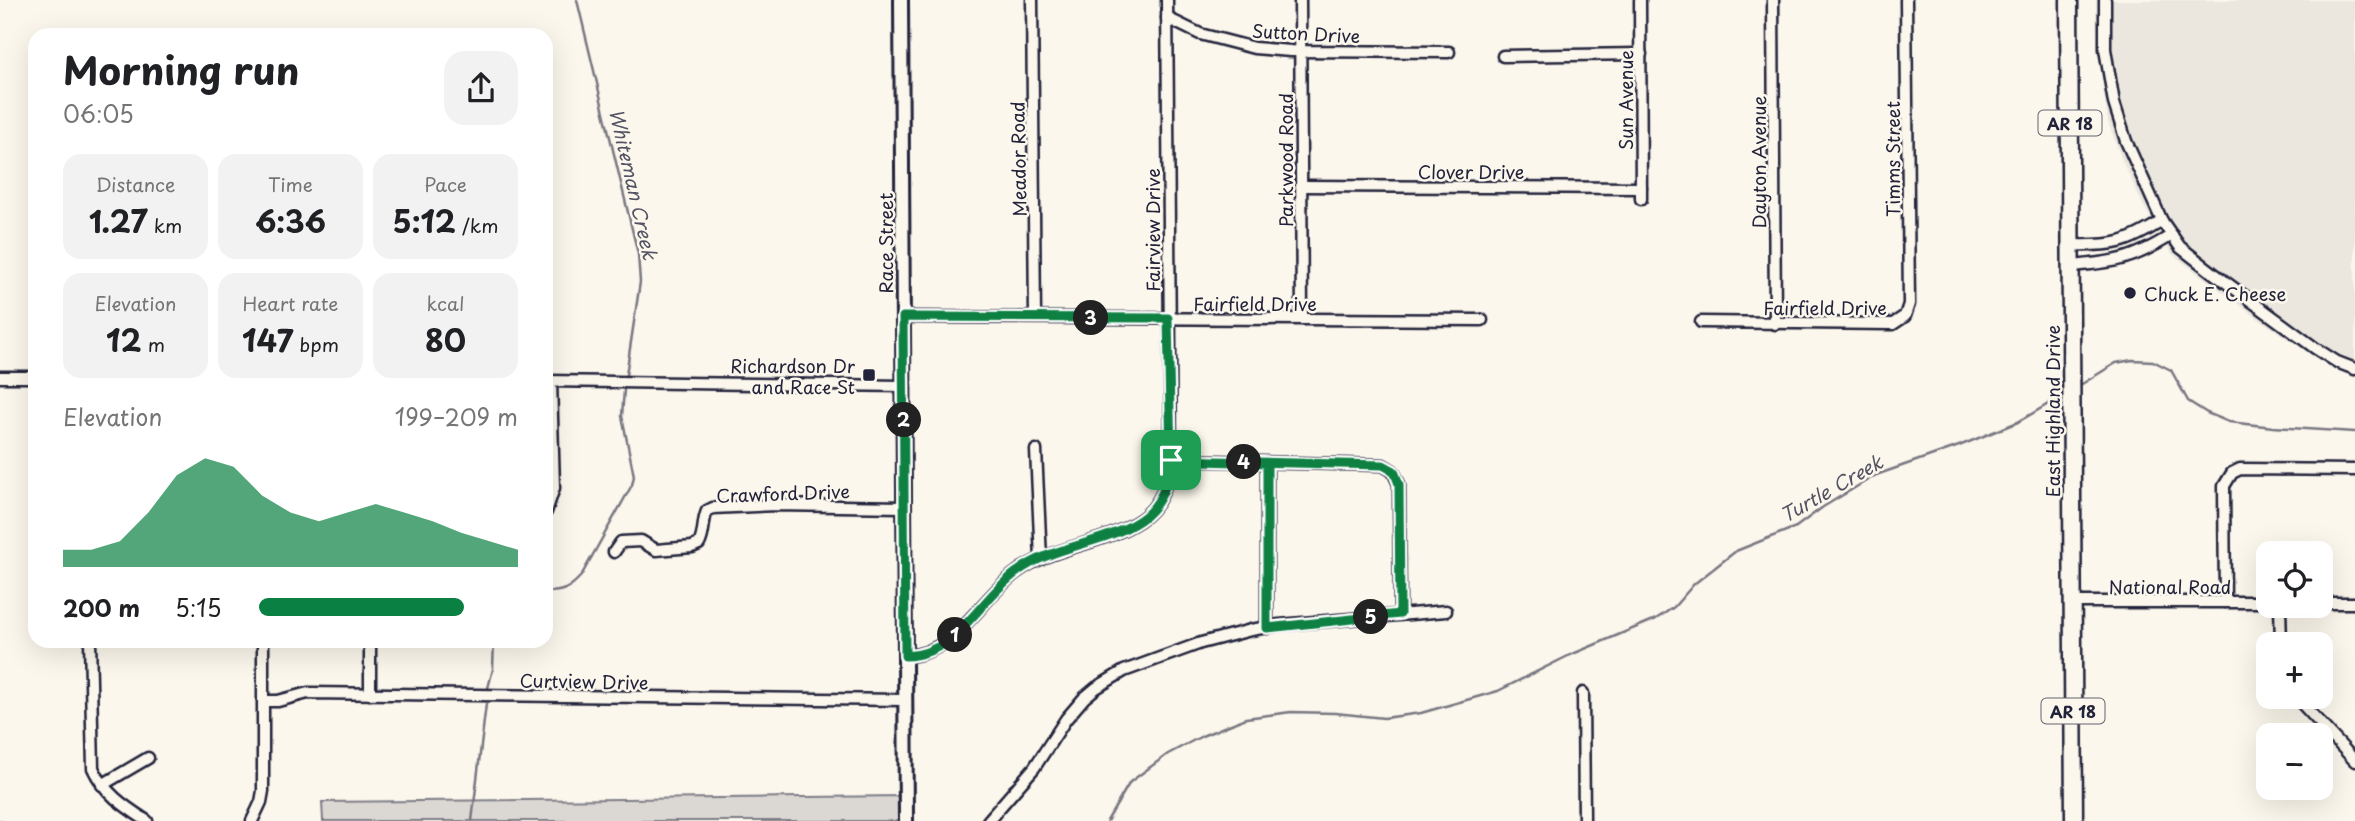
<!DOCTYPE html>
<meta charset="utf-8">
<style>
body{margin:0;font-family:"Playpen Sans",sans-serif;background:#f2f2f2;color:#202124;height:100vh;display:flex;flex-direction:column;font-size:26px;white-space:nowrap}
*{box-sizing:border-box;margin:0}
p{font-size:23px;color:#757577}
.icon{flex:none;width:38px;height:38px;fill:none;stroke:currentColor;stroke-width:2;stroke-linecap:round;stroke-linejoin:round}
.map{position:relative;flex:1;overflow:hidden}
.side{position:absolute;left:28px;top:28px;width:525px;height:620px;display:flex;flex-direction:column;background:#fff;border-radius:21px;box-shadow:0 7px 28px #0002}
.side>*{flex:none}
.controls{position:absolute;left:2256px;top:541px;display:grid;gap:14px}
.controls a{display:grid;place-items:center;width:77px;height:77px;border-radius:14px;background:#fff;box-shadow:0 7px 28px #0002;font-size:35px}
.pin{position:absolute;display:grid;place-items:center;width:60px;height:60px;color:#fff;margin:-30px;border-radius:14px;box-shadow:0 4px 10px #0006}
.km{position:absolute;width:35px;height:35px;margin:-18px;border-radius:50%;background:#222;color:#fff;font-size:19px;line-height:35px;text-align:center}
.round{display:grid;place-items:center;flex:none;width:74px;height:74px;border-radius:21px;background:#f2f2f2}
.summary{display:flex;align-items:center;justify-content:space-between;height:119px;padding:0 35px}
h1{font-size:38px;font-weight:700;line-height:52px}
.metrics{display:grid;grid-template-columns:repeat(3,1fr);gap:10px;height:119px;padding:7px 35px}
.metrics div{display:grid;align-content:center;border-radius:18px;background:#f2f2f2;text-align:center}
.metrics b{font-size:30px;font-weight:700}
.metrics small{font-size:19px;font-weight:400}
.metrics p{font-size:19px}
.chart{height:196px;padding:14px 35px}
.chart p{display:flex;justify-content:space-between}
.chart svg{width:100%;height:126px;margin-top:7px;fill:#0b8043;opacity:.7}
ul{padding:0 35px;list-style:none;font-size:23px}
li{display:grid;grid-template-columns:112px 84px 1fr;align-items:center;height:52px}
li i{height:18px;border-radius:9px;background:#0b8043}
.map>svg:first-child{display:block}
</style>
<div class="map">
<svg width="2355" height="821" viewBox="0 0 2355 821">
<rect width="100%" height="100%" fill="#fbf7ec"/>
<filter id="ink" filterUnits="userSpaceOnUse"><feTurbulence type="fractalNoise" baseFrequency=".0143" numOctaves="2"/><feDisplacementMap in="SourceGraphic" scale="14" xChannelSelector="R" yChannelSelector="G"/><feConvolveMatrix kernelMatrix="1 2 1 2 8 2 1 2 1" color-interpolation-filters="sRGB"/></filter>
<g filter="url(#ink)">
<!-- built -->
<polygon fill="#ebe7df" points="2096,0 2355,0 2355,378 2331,368 2253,315 2172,254 2143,205 2123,163 2108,122 2097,43"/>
<!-- green -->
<polygon fill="#dbd8d3" stroke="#7e7d87" stroke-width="2" points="906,796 906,821 323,821 322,802"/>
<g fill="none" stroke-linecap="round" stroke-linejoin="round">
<!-- stream -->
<g stroke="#787681" stroke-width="2.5">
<polyline points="577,0 638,254 640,282 626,375"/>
<polyline points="2077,387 2116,363 2132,360 2153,361 2171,370 2188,401 2207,413 2229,422 2273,427 2355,432"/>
<path d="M546 592C563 592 569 589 581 576L632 485 634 476 622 416 624 390"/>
<polyline points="488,688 493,669 494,640"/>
<polyline points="472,821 486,704"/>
<polyline points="1107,821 1130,782 1168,754 1202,736 1246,718 1291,712 1335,713 1384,718 1421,713 1498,691 1568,656 1656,619 1674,607 1694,584 1736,551 1796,527 1823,507 1876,475 1959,446 2018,422 2065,394"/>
</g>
<defs>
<g id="minor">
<polyline points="1032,0 1035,317"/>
<polyline points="1300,0 1302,319"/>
<polyline points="1640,0 1641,199"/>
<polyline points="1773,0 1775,324"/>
<polyline points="2105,0 2105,49 2114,103 2126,141 2162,221 2180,247 2212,272 2315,348 2337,362 2355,369"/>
<polyline points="1167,18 1200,34 1254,48 1291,51 1449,52"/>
<polyline points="1503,56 1641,54"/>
<polyline points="1301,186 1641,188"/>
<path d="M2071 245C2114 246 2126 244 2162 221"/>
<path d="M2071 266C2117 262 2132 260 2172 235"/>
<polyline points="903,317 1482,320"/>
<polyline points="1701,322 1893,324 1905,316 1909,304 1906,0"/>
<polyline points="0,377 35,377"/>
<polyline points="546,381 904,386"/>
<polyline points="1036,450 1041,559"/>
<polyline points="1171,460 1383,465 1393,471 1399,484 1400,614"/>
<polyline points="1267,463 1267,628"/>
<polyline points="546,512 554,488 551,381"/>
<path d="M614 552 621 542 641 541 656 550 692 547 699 544C705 533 702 522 707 511L713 508 775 505 904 507"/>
<polyline points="2072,602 2268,602"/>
<polyline points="2225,602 2224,486 2232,473 2240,469 2355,470"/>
<polyline points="2320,603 2355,603"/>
<polyline points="2280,606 2281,644"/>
<path d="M90 640 93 768C105 794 124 806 147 821"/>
<polyline points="370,640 370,694"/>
<path d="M905 656C957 654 979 599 1017 572 1053 546 1103 545 1140 520 1161 506 1168 483 1171 460L1167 0"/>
<polyline points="1583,693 1584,821"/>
<polyline points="2295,696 2355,761"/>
<polyline points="265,701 278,701 308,693 905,700"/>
<polyline points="102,785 148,758"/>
<polyline points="252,821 261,802 263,791 263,640"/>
<polyline points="988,821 1034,768 1066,719 1084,698 1096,688 1124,671 1201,643 1251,630 1279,625 1446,611"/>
</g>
<polyline id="tertiary" points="901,0 906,821"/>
<polyline id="primary" points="2069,0 2074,821"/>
</defs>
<!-- minor casing -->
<use href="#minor" stroke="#22223b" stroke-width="15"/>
<!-- tertiary casing -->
<use href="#tertiary" stroke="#22223b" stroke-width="18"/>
<!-- primary casing -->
<use href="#primary" stroke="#22223b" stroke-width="21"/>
<!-- minor -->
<use href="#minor" stroke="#fbf7ec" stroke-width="10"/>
<!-- tertiary -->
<use href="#tertiary" stroke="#fbf7ec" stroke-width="12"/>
<!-- primary -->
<use href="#primary" stroke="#fbf7ec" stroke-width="16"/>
<!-- rail -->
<polyline stroke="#22223b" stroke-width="2.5" stroke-dasharray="10 5" stroke-linecap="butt" points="0,820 1,821"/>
</g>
</g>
<g fill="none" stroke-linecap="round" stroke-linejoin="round" filter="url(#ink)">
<defs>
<path id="route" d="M1171 460C1168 483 1161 506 1140 520 1103 545 1053 545 1017 572 979 599 957 655 905 656L903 317 1168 318 1171 460 1267 463V628L1400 614 1399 484 1394 471 1383 465 1171 460"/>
</defs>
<!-- route casing -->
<use href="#route" stroke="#fff" stroke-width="14"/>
<!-- route -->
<use href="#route" stroke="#0b8043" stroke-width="9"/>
</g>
<!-- markers -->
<g fill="#22223b" stroke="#fbf7ec" stroke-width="2.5">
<circle cx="2130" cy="293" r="7"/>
<rect x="862" y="368" width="14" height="14" rx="3.5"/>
</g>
<g text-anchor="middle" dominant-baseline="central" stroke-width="5" stroke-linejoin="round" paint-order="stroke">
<!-- shield labels -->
<g fill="#fbf7ec" stroke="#636270" stroke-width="2">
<rect x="2038.5" y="110.5" width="63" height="25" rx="5"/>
<rect x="2041.5" y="698.5" width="63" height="25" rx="5"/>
</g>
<g font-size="16" font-weight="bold" fill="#22223b">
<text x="2070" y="123">AR 18</text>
<text x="2073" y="711">AR 18</text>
</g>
<!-- street labels -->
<g font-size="18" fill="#22223b" stroke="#fbf7ec">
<text transform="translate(1306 33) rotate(3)">Sutton Drive</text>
<text transform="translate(1625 100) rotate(-90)">Sun Avenue</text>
<text transform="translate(1018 159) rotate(-91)">Meador Road</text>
<text transform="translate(1892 159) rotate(-90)">Timms Street</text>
<text transform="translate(1285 160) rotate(-90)">Parkwood Road</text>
<text transform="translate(1758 162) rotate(-90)">Dayton Avenue</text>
<text x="1471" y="171">Clover Drive</text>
<text transform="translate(1152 230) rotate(-90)">Fairview Drive</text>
<text transform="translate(885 243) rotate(-90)">Race Street</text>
<text x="1255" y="303">Fairfield Drive</text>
<text x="1825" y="307">Fairfield Drive</text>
<text transform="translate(2052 411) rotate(-90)">East Highland Drive</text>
<text transform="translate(783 493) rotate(-2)">Crawford Drive</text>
<text x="2170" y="586">National Road</text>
<text transform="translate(584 681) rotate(1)">Curtview Drive</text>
</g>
<!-- poi labels -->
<g font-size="18" fill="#22223b" stroke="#fbf7ec" text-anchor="start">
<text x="2144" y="293">Chuck E. Cheese</text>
<text x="855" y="365" text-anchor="end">Richardson Dr<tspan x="855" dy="21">and Race St</tspan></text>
</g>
<!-- water labels -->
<g font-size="19" font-style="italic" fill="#545364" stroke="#fbf7ec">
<text transform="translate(634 184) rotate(77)">Whiteman Creek</text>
<text transform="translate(1831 488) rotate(-30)">Turtle Creek</text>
</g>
</g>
</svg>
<div class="controls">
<a><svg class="icon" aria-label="locate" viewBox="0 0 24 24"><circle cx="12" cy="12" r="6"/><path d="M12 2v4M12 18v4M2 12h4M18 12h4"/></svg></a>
<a>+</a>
<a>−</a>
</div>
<div class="pin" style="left:1171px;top:460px;background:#1e9e55"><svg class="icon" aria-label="arrive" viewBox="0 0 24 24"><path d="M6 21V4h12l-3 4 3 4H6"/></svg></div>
<b class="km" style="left:955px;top:635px">1</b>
<b class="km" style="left:904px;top:420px">2</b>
<b class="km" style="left:1091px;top:318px">3</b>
<b class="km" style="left:1244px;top:462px">4</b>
<b class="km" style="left:1371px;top:617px">5</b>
<section class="side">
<div class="summary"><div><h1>Morning run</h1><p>06:05</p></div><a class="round"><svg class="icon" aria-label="share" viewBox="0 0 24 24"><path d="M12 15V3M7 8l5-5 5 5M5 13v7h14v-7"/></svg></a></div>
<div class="metrics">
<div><p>Distance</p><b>1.27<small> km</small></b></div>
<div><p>Time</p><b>6:36</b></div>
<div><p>Pace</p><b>5:12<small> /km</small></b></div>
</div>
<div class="metrics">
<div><p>Elevation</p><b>12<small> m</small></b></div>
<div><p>Heart rate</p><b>147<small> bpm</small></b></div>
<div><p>kcal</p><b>80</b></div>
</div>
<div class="chart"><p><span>Elevation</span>199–209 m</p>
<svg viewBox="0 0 160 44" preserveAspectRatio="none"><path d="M0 44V38L10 38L20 35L30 25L40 12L50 6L60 9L70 19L80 25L90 28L100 25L110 22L120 25L130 28L140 32L150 35L160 38V44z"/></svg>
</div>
<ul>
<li><b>200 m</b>5:15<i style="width:79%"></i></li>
</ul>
</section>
</div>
